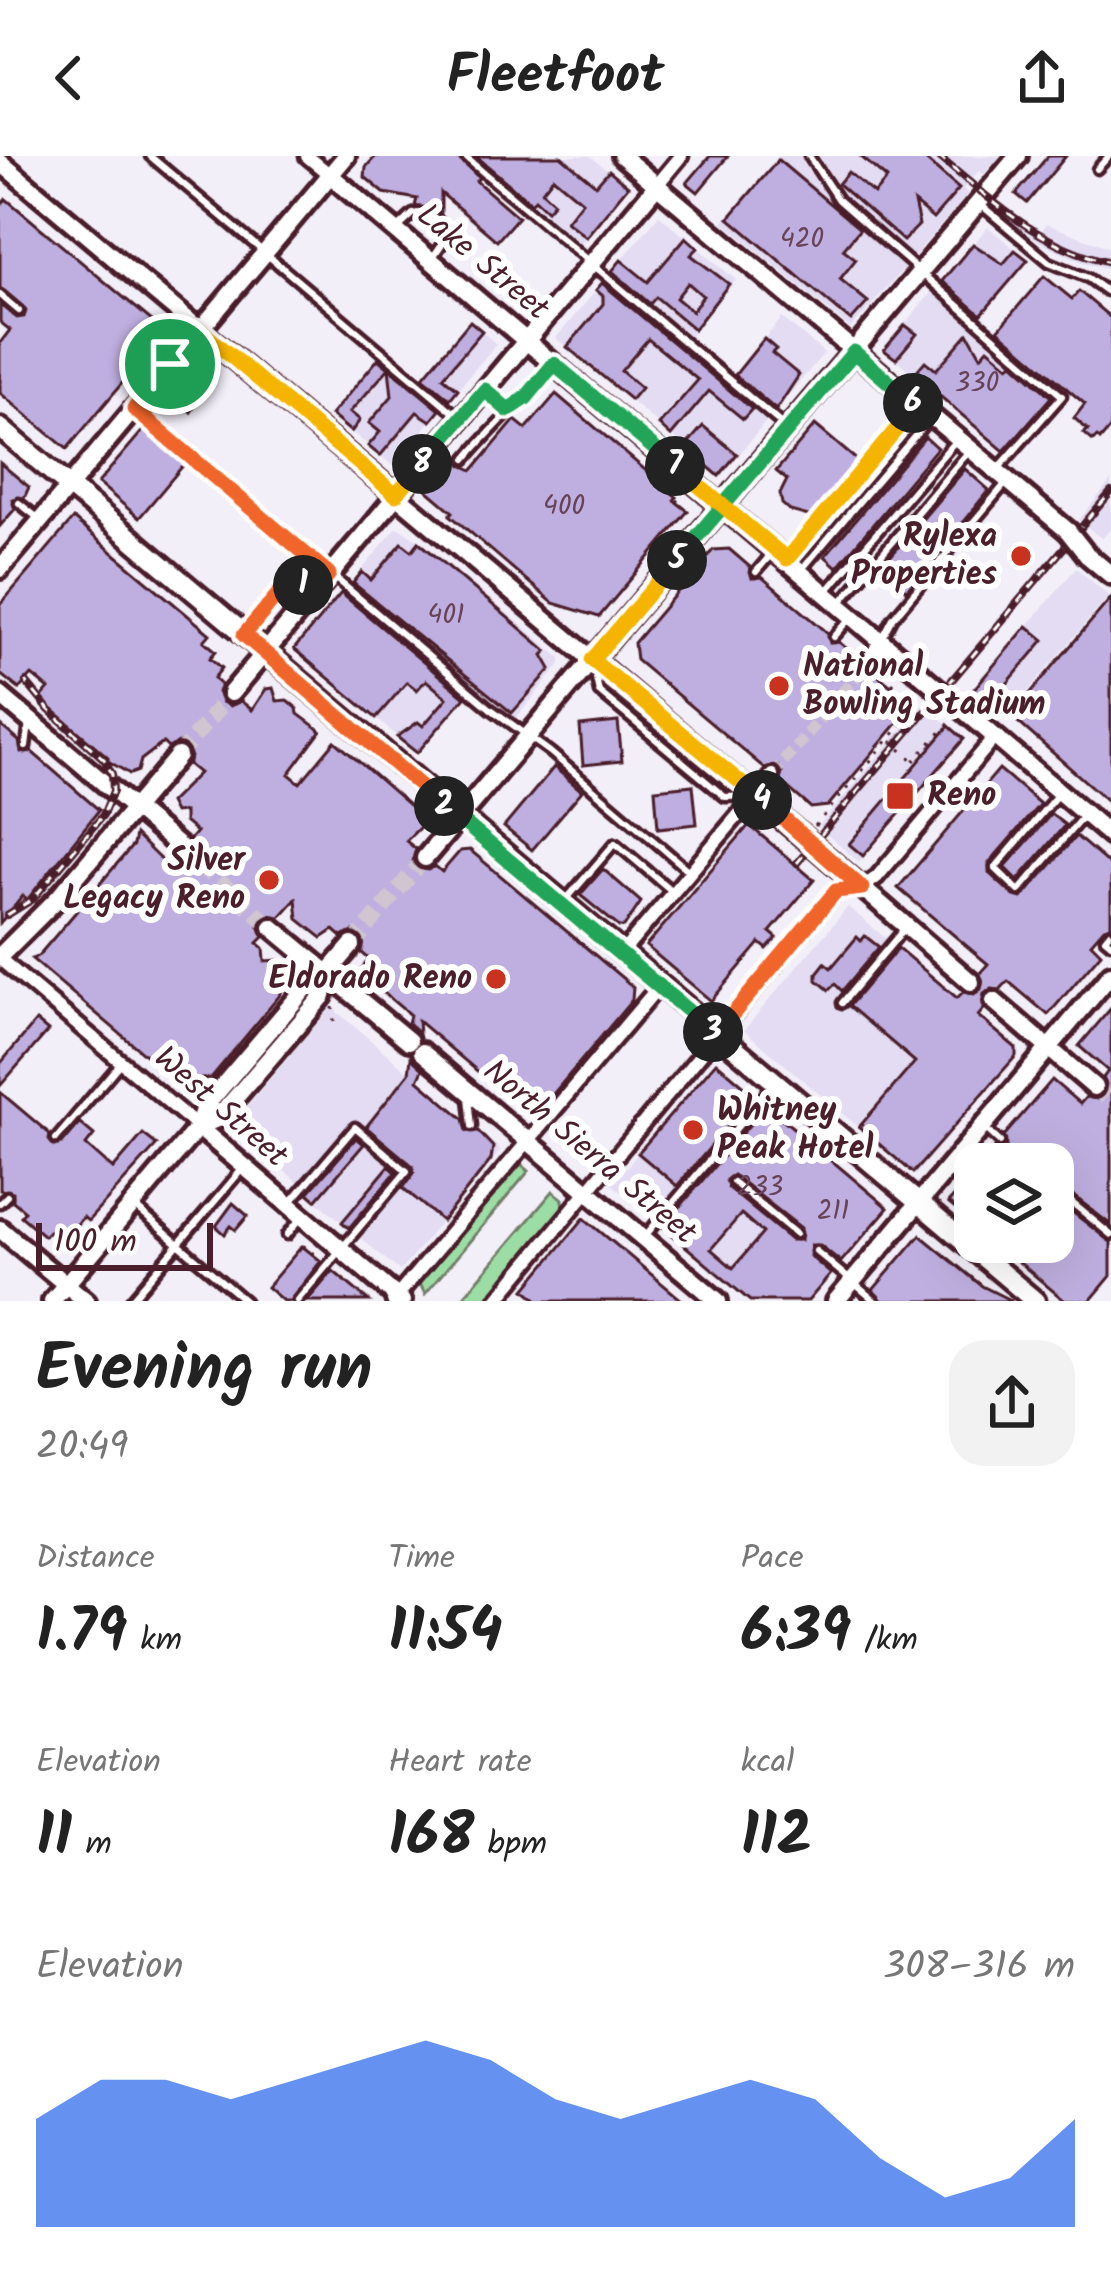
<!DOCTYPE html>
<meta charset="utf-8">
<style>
body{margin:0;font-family:Kalam,sans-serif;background:#f2f2f2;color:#222;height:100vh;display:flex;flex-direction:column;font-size:45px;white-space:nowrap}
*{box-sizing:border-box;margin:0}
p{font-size:39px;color:#767676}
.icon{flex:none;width:66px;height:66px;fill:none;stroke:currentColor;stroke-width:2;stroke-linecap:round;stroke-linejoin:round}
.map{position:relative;height:1145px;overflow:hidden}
.sheet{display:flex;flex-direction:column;background:#fff;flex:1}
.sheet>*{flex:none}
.buttons{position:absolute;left:954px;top:987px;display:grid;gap:24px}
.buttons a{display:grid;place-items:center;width:120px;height:120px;border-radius:24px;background:#fff;box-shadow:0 12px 48px #0002;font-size:60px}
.scale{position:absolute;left:36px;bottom:30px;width:177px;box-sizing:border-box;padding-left:12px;border:6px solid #4a1f2b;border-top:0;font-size:33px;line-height:42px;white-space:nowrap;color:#4a1f2b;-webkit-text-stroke:9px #fff;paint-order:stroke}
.pin{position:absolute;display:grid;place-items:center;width:102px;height:102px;color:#fff;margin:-51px;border:6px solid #fff;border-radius:50%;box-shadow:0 3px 12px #0007}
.km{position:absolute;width:60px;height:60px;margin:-30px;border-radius:50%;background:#222;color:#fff;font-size:33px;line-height:60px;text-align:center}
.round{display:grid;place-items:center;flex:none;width:126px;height:126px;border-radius:36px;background:#f2f2f2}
.head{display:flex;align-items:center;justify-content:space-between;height:204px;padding:0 36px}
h1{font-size:66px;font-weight:600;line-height:90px}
.metrics{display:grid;grid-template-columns:repeat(3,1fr);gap:18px;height:204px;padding:12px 36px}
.metrics div{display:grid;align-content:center}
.metrics b{font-size:60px;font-weight:600}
.metrics small{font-size:33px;font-weight:400}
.metrics p{font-size:33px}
.chart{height:336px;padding:24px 36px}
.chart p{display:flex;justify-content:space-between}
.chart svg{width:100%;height:216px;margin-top:12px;fill:#2563eb;opacity:.7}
header{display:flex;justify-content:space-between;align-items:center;height:156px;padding:0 36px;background:#fff;font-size:54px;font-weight:600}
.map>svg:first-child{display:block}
</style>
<header><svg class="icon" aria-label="back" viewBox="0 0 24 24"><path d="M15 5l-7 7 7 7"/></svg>Fleetfoot<svg class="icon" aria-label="share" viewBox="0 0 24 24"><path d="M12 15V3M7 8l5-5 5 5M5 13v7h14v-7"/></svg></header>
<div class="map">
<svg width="1111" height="1145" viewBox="0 0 1111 1145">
<rect width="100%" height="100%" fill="#f2eff9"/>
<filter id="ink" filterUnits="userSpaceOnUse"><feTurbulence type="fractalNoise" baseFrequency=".00833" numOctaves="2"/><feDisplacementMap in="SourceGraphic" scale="24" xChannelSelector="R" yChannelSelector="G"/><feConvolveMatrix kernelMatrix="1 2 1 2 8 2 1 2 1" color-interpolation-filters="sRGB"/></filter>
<g filter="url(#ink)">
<!-- built -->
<g fill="#e3dcf2">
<polygon points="474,0 590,0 628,30 579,89"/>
<polygon points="779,0 1000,0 984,18 979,15 963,33 968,38 851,173 723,66"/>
<polygon points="1005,50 1041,75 1046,68 1111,92 1111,113 1083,106 1042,87 999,57"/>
<polygon points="659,59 736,124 687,182 611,117"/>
<polygon points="988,71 1028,104 979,162 939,128"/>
<polygon points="604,125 768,263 721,321 556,182"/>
<polygon points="932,136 1014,205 965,262 884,193"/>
<polygon points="782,162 824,197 775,255 733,220"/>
<polygon points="470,165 496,188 448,245 422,222"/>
<polygon points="380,201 441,253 393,310 331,259"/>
<polygon points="1111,325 1111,372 1102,383 1079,364"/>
<polygon points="397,371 418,383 561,502 561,508 512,567 349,430"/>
<polygon points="1076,412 1109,440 1005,562 972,536"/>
<polygon points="342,436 465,540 417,597 294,493"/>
<polygon points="923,548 964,583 859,706 818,671"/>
<polygon points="848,751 1020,895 915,1019 744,874"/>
<polygon points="331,851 501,994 400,1115 359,1081 413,1014 354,965 300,1028 231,969"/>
<polygon points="716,906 756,940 652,1062 612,1028"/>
<polygon points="355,980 398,1016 351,1073 307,1037"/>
<polygon points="711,1013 833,1117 808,1145 750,1145 662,1070"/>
</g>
<!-- green -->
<g fill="#9cdda6" stroke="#737e68" stroke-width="3">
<polygon points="521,1008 529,1015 425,1138 419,1126"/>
<polygon points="553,1035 563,1043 563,1053 485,1145 460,1145"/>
</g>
<!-- building -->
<g fill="#bfafe0" stroke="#4a1f2b" stroke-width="3" fill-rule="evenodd">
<polygon points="376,0 457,0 479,22 476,25 518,61 497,85 441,37 441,57 415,50 417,43 384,37 365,21 366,11"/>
<polygon points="476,0 561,0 596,29 609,14 628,30 586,81 566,65 582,45 553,21 542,35 554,46 547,54 535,43 531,47"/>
<polygon points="710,0 728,0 698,36 687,27"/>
<polygon points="860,0 921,0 959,33 933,63 914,47 919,69 903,85 838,28 848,16 874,38 887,23"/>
<polygon points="1048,0 1066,0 1027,47 1016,38"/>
<polygon points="778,4 860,73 843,93 856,103 840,123 868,146 851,165 729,62"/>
<polygon points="6,43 165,176 67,293 0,237 0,187 10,174 0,166 0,149 17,162 24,161 26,155 0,132 0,50"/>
<path d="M686 81 698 92 691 99 729 128 694 173 656 141 650 148 612 115 621 104 648 126ZM688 127 703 140 692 155 676 142Z"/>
<polygon points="973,88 1003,108 1015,94 1028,104 981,159 942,125"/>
<polygon points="1044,120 1072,143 1079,135 1111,162 1111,271 1100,284 1097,281 1093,285 1084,277 1088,274 1074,262 1085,248 998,174"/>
<polygon points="602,127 752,253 743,263 709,235 671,280 659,269 698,224 648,183 621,215 641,232 631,244 567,191 603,148 603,140 596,134"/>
<polygon points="470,165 482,175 443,221 458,233 450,243 423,221"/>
<polygon points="905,169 917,178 896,203 884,194"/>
<polygon points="968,177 981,200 988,192 1009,210 1013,207 1051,241 1004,295 914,218 925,205 936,214"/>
<polygon points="764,183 776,193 772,197 799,219 776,254 735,219"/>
<polygon points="378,203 440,254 431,265 417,256 380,300 368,290 380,276 369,267 392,240 389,212 350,256 360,264 351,276 331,259"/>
<polygon points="197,215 210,227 191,256 180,247 186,240 180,235"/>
<polygon points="556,238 677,341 674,344 688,355 599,461 553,447 450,359 453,356 427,334 456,300 462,309 473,314 515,264 526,273"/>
<polygon points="815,269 859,306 812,361 790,355 782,348 780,338 787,324 776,315"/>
<polygon points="703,270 737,298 719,320 685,291"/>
<polygon points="145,272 186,306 139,362 98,327"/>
<polygon points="925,281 937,292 837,411 825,400"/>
<polygon points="0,307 29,331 24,342 13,343 15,353 0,370"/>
<polygon points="965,313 989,334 907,434 878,415"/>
<polygon points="73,363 210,478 204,485 216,495 210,502 222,512 214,522 221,529 218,536 222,546 230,550 241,545 252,554 266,533 273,532 277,545 287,544 297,552 298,558 321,575 289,618 300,627 335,585 424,662 425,666 406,685 416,693 413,705 418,712 428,714 435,710 442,716 460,695 470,694 633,831 632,844 533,962 418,865 419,878 408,867 410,859 359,816 369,803 362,797 361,780 353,776 342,781 334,774 322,782 298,763 296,743 280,761 267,760 259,770 264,781 258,787 264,792 265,805 278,804 279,814 284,813 281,838 211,922 201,923 201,928 186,930 186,924 176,925 32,803 39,799 133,689 135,679 167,710 173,702 187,704 195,694 190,683 196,676 184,666 184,656 174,657 169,647 199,617 188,608 191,601 187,591 179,587 168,592 163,587 141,604 138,615 130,618 108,605 108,601 40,543 49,533 32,519 19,533 0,518 0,449"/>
<polygon points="419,386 547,495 543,499 551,513 512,557 353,427 362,416 371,424 402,387 412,395"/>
<polygon points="729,393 750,411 752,422 762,421 828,477 830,487 839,486 858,502 856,510 860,517 874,516 905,541 906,557 828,650 811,652 780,625 782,617 778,610 764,612 636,504 634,487 713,394"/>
<polygon points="341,437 465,541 417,597 397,581 418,566 423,570 447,542 426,524 417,534 407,526 376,562 294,493"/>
<polygon points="1111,442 1111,648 1011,560"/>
<polygon points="1027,470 1044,484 990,548 973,534"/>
<polygon points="618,566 622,605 583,609 580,570"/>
<polygon points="0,569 19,585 21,596 32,596 99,654 27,744 23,740 0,767"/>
<polygon points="949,570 964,583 863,700 849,688"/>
<polygon points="554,611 582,635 532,694 504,671"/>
<polygon points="999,613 1040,648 989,707 989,717 1014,740 1022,742 1076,680 1111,710 1111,770 1104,772 1091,787 1101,797 1048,859 1008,825 1000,834 991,833 984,838 984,853 978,860 1016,892 1016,900 913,1017 859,971 915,906 849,850 898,792 957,842 963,836 974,838 981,833 980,817 988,808 898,732"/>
<polygon points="693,629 697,668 658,672 655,633"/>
<polygon points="1051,658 1065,669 1018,724 1005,711"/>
<polygon points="749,669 814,724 770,776 777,782 767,793 760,787 711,845 646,790"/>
<polygon points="603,713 641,746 624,771 619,771 580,739"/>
<polygon points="865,780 879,791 842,835 835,828 829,834 817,824 817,817 825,807 831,812 857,781 861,785"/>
<polygon points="1111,852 1111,1069 1053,1024 1053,1008 981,1008 995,992 1006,990 1004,980 1052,924 1080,948 1086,941 1097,943 1104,938 1106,928 1103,922 1108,915 1079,890"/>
<polygon points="36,865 48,875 0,930 0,908"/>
<polygon points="411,902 423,913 418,924 464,963 467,975 478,975 493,991 491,1004 442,1065 403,1032 414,1017 413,1010 366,971 409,917"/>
<polygon points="716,906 755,939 677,1030 638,997"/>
<polygon points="0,936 50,978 49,984 54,990 62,988 80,967 94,979 86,989 113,1013 143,978 157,989 88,1065 83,1061 62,1086 49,1075 44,1080 21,1060 25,1055 13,1045 13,1036 0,1034"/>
<path d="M766 949 888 1052 841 1106 820 1089H811L810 1100 831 1118 808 1145H750L663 1071ZM733 1019 801 1072V1084H791L728 1032 726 1024ZM741 1058 763 1077 733 1112 711 1093Z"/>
<polygon points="356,982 364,988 316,1044 308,1037"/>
<polygon points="389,1010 396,1016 349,1072 342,1066"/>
<polygon points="975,1015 975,1069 948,1047"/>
<polygon points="1053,1041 1111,1086 1111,1120 1090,1145 1065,1145 995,1086 1053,1086"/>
<polygon points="233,1047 248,1060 236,1074 231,1070 225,1078 216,1070"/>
<polygon points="584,1062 683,1145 539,1145 525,1133"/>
<polygon points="920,1079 982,1130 1012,1145 882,1145 873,1134"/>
<polygon points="302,1090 321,1105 290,1145 283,1145 267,1131"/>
<polygon points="333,1115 369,1145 307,1145"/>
</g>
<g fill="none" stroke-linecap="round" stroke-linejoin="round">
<!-- street-tunnel -->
<polyline stroke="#d0c5d0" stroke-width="12" stroke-dasharray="12 6" stroke-linecap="butt" points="772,619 866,509"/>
<!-- secondary-tunnel -->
<g stroke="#d0c5d0" stroke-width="16" stroke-dasharray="16 8" stroke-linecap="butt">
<polyline points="178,600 231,537"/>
<polyline points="182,693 272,771"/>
<polyline points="352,789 425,702"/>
<polyline points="1094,931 1111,945"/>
</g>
<defs>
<g id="lane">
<polyline points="150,0 458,260"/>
<polyline points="464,0 785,271"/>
<polyline points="809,0 838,44 1062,240 998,313"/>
<polyline points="1097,13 1109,0"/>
<polyline points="981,49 1049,106 1088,122 1106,135"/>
<path d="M396 74 413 58C430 54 444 65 446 82L433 101"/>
<polyline points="0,139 19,155"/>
<polyline points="488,237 508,254"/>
<polyline points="137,255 491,553 550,596 689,715"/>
<path d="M466 303C493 270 525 243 552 211"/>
<polyline points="19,347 38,362"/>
<polyline points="787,403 914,253"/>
<polyline points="803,412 930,262"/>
<polyline points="756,416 773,396"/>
<polyline points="828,434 956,284"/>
<polyline points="842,445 969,295"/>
<polyline points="245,477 290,424 299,425 311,435"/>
<polyline points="834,481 851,462"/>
<polyline points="883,481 893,462 1006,327"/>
<polyline points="594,513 599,536 725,641 751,640"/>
<polyline points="26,591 29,567"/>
<polyline points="1057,639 995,712 1019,735 1085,658"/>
<polyline points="564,746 615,687 673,736"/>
<polyline points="1109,777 1105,782 1111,787"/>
<polyline points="842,847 904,773"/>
<polyline points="469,942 472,970"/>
<polyline points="987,974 1000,986"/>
<polyline points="56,983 121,906"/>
<polyline points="733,1026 796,1078"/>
<polyline points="1053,1031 1111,1079"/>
<polyline points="0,1047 7,1040"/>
<polyline points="290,1047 355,971 407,1015 297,1145"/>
<polyline points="134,1050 245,1145"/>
<polyline points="287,1079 300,1063"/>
<polyline points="645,1080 772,930"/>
<polyline points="816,1095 875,1145"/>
<polyline points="130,1145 244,1011"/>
</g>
<g id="street">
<polyline points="307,0 330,19"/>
<polyline points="657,29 681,0"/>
<polyline points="866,509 881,484"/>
<polyline points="621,798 772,619"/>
<polyline points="0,803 198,971"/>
<polyline points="393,1145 659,830"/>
<polyline points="496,1145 836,735 862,732 877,721 995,581"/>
</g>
<g id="secondary">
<polyline points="622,0 1068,375"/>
<polyline points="0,6 808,685"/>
<polyline points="330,19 937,532"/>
<polyline points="1087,399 1111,419"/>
<polyline points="0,413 346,0"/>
<polyline points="231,537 657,29"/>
<polyline points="0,539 182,693"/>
<polyline points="960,551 1111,680"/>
<polyline points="425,702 1018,0"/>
<polyline points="830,704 971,826"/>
<polyline points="272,771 409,885"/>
<polyline points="0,800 58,742 178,600"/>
<polyline points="994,845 1094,931"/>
<polyline points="422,896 718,1145"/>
<polyline points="198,971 402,1145"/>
<polyline points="198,971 217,963 323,840 328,817"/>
<polyline points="0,1073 86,1145"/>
<polyline points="52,1145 198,971 203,953 309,828 328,817 352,789"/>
<polyline points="836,1145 1111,818"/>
</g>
<polyline id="primary" points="0,272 1035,1145"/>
</defs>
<!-- lane casing -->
<use href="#lane" stroke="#4a1f2b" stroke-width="15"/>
<!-- street casing -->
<use href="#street" stroke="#4a1f2b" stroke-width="21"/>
<!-- secondary casing -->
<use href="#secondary" stroke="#4a1f2b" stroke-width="26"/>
<!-- primary casing -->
<use href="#primary" stroke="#4a1f2b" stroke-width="27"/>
<!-- path -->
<g stroke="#4a1f2b" stroke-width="3" stroke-dasharray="3 9" stroke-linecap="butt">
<polyline points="677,346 681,341"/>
<polyline points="914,605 949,567"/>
<polyline points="815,670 919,548 878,515"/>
<polyline points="333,851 334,867"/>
<polyline points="232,970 248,970"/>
<polyline points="304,1091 305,1089"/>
<polyline points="312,1098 314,1096"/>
</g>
<!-- lane -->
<use href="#lane" stroke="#fff" stroke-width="6"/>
<!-- street -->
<use href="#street" stroke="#fff" stroke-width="12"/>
<!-- secondary -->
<use href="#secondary" stroke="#fff" stroke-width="16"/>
<!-- primary -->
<use href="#primary" stroke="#fff" stroke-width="18"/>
<defs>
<g id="rail">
<path d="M938 0C991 44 1041 92 1111 106"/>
<polyline points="797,707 1111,336"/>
<polyline points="7,759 33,743 103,659 113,635 112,618 104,603 49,554 26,526"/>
</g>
</defs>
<!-- rail casing -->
<use href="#rail" stroke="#4a1f2b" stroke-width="8"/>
<!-- rail -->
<use href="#rail" stroke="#fff" stroke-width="3" stroke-dasharray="9" stroke-linecap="butt"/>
<defs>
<g id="secondary-bridge">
<polyline points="1068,375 1087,399"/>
<polyline points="937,532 960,551"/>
<polyline points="808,685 830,704"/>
</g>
</defs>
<!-- secondary-bridge casing -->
<use href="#secondary-bridge" stroke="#4a1f2b" stroke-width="26" stroke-linecap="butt"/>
<!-- path-bridge -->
<polyline stroke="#4a1f2b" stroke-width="3" stroke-dasharray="3 9" stroke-linecap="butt" points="891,585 914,605"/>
<!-- secondary-bridge -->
<use href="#secondary-bridge" stroke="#fff" stroke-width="16"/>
</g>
</g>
<g fill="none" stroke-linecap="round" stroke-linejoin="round" filter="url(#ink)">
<defs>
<polyline id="split-1" points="170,208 134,253 329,418 314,437 303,429"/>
<polyline id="split-2" points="303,429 290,424 244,479 444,650"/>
<polyline id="split-3" points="444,650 713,876"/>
<polyline id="split-4" points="713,876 716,878 836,735 862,732 762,644"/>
<polyline id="split-5" points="677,404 592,504 762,644"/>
<polyline id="split-6" points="677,404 854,196 913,247"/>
<polyline id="split-7" points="675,310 787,403 916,250 913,247"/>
<polyline id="split-8" points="422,308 485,234 508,254 526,242 554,208 675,310"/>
<polyline id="split-9" points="170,208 200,174 396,339 422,308"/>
</defs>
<!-- split-1 casing -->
<use href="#split-1" stroke="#fff" stroke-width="24"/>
<!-- split-2 casing -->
<use href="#split-2" stroke="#fff" stroke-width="24"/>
<!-- split-3 casing -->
<use href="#split-3" stroke="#fff" stroke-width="24"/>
<!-- split-4 casing -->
<use href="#split-4" stroke="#fff" stroke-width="24"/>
<!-- split-5 casing -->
<use href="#split-5" stroke="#fff" stroke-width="24"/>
<!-- split-6 casing -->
<use href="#split-6" stroke="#fff" stroke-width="24"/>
<!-- split-7 casing -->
<use href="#split-7" stroke="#fff" stroke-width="24"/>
<!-- split-8 casing -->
<use href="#split-8" stroke="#fff" stroke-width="24"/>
<!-- split-9 casing -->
<use href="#split-9" stroke="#fff" stroke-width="24"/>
<!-- split-1 -->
<use href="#split-1" stroke="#f0652b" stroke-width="15"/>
<!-- split-2 -->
<use href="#split-2" stroke="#f0652b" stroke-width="15"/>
<!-- split-3 -->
<use href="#split-3" stroke="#22a559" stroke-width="15"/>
<!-- split-4 -->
<use href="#split-4" stroke="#f0652b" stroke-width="15"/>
<!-- split-5 -->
<use href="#split-5" stroke="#f5b400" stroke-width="15"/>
<!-- split-6 -->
<use href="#split-6" stroke="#22a559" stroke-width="15"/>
<!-- split-7 -->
<use href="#split-7" stroke="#f5b400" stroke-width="15"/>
<!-- split-8 -->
<use href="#split-8" stroke="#22a559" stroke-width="15"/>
<!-- split-9 -->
<use href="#split-9" stroke="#f5b400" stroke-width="15"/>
</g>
<!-- markers -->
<g fill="#c8321e" stroke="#fff" stroke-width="4.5">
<circle cx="1021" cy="400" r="12"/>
<circle cx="779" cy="530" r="12"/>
<rect x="885" y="625" width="30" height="30" rx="6"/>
<circle cx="269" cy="724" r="12"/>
<circle cx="496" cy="823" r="12"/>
<circle cx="693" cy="974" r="12"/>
</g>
<g text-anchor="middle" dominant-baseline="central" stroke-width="12" stroke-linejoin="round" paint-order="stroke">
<!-- number labels -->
<g font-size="27" fill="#674358">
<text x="802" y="83">420</text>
<text x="977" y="227">330</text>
<text x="564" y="350">400</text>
<text x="446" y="459">401</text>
<text x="760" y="1031">233</text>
<text x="833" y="1055">211</text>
</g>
<!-- street labels -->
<g font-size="33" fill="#4a1f2b" stroke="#fff">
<text transform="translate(482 107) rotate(40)">Lake Street</text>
<text transform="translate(220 952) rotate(41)">West Street</text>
<text transform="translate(589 997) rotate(40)">North Sierra Street</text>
</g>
<!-- poi labels -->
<g font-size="33" font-weight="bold" fill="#4a1f2b" stroke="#fff" text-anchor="end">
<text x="997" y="381">Rylexa<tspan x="997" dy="38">Properties</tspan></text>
<text x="803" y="511" text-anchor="start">National<tspan x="803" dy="38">Bowling Stadium</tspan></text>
<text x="927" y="640" text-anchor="start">Reno</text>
<text x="245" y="705">Silver<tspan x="245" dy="38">Legacy Reno</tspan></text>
<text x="472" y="823">Eldorado Reno</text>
<text x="717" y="955" text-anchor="start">Whitney<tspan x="717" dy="38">Peak Hotel</tspan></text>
</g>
</g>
</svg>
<div class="buttons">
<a><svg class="icon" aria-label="layers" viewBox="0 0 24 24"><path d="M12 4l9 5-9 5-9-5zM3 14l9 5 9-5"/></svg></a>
</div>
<div class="scale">100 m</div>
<div class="pin" style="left:170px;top:208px;background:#1e9e55"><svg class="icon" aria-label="arrive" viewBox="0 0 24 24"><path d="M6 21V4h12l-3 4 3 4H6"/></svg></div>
<b class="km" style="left:303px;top:429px">1</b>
<b class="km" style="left:444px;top:650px">2</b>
<b class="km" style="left:713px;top:876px">3</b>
<b class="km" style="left:762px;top:644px">4</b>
<b class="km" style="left:677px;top:404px">5</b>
<b class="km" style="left:913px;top:247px">6</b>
<b class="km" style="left:675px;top:310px">7</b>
<b class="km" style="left:422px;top:308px">8</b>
</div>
<section class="sheet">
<div class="head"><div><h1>Evening run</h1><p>20:49</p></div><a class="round"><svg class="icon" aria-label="share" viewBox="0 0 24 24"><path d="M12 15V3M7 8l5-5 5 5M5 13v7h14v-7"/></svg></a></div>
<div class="metrics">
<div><p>Distance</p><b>1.79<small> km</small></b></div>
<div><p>Time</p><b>11:54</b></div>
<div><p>Pace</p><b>6:39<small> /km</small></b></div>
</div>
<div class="metrics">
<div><p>Elevation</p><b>11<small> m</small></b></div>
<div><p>Heart rate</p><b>168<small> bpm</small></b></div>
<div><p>kcal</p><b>112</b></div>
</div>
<div class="chart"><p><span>Elevation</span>308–316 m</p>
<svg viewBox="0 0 160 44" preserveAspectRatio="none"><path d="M0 44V22L10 14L20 14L30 18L40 14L50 10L60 6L70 10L80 18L90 22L100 18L110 14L120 18L130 30L140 38L150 34L160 22V44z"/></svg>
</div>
</section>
